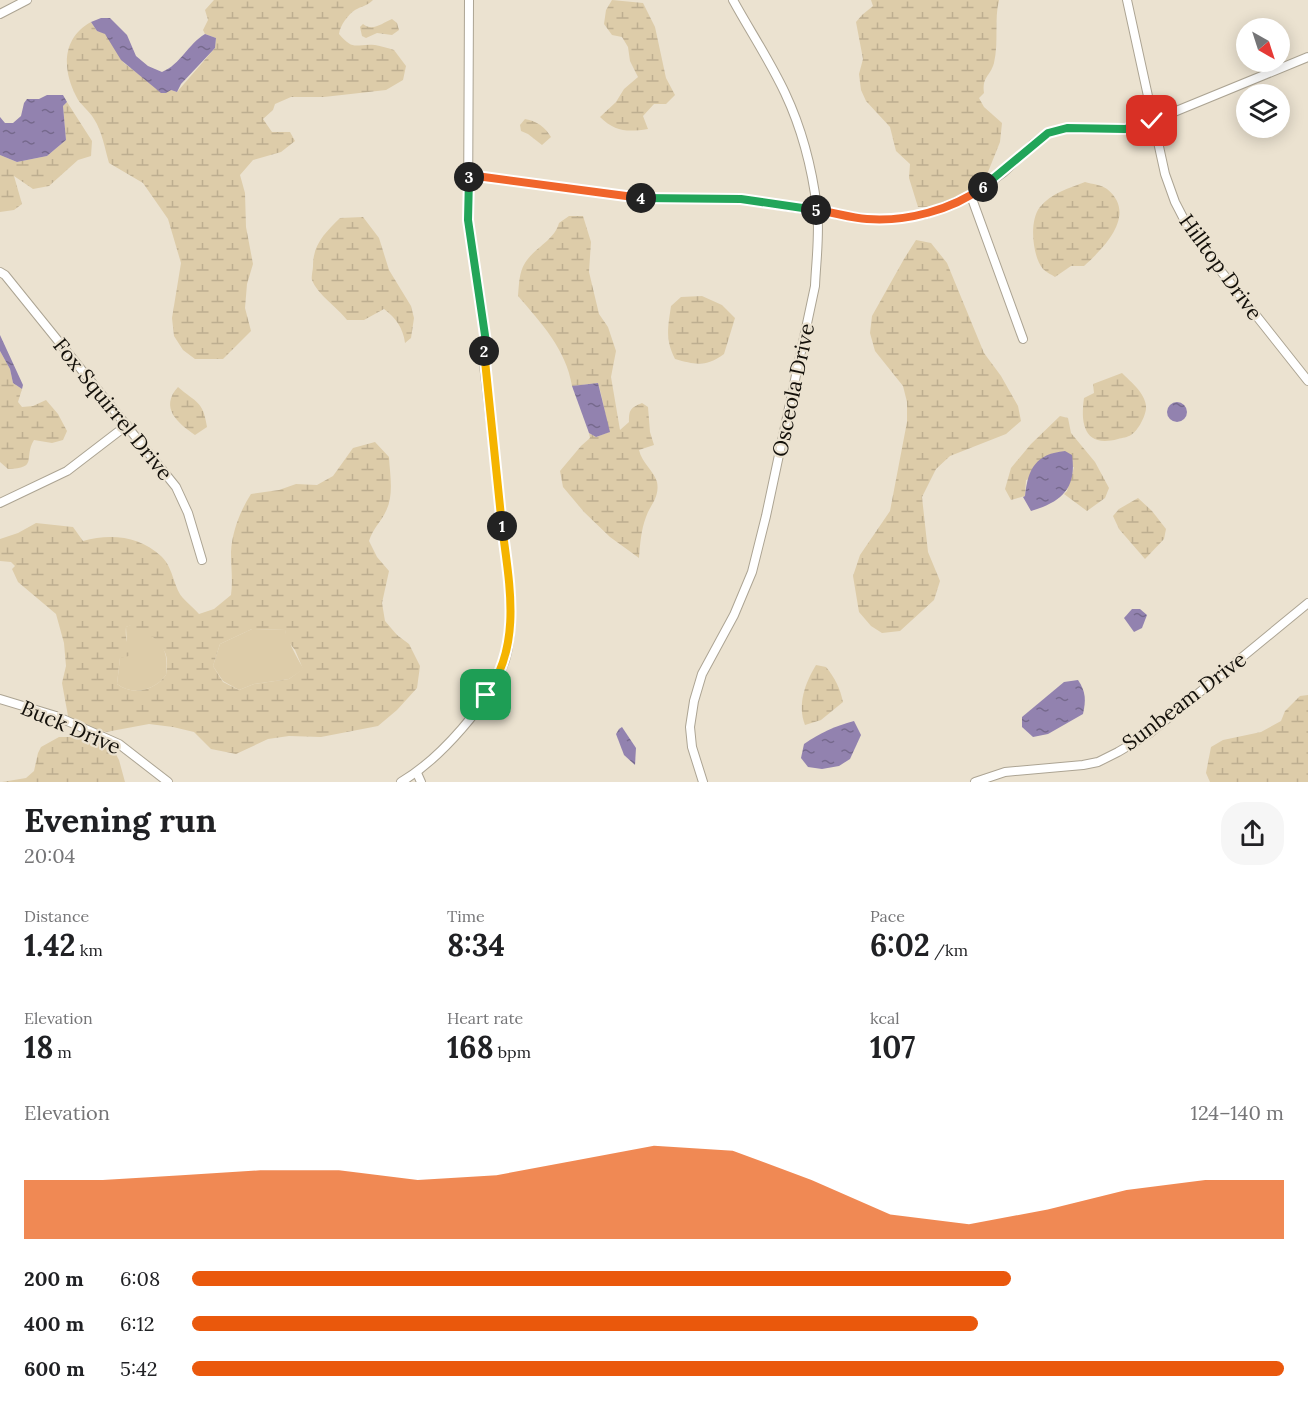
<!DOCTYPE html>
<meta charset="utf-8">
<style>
body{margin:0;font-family:Lora,serif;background:#f6f6f6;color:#202124;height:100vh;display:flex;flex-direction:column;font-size:22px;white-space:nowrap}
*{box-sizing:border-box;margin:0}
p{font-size:20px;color:#757577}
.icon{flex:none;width:33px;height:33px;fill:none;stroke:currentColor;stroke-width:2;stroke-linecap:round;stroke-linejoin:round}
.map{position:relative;height:782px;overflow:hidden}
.drawer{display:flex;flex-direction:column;background:#fff;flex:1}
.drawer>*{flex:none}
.needle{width:39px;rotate:141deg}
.controls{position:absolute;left:1236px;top:18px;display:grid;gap:12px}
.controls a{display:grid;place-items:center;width:54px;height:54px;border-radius:50%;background:#fff;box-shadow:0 3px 15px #0003;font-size:30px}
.pin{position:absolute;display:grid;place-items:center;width:51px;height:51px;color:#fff;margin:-26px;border-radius:12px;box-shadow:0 3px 9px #0006}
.km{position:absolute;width:30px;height:30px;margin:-15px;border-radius:50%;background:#222;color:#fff;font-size:16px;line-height:30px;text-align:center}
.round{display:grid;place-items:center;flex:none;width:63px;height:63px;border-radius:24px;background:#f6f6f6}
.head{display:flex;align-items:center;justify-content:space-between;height:102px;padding:0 24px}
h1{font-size:33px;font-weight:700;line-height:45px}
.metrics{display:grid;grid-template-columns:repeat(3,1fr);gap:9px;height:102px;padding:6px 24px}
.metrics div{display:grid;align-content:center}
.metrics b{font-size:30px;font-weight:700}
.metrics small{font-size:16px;font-weight:400}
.metrics p{font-size:16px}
.chart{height:168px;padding:12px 24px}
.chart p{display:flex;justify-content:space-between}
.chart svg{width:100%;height:108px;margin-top:6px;fill:#ea580c;opacity:.7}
ul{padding:0 24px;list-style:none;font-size:20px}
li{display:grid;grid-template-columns:96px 72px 1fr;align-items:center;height:45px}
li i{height:15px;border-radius:8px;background:#ea580c}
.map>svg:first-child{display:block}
</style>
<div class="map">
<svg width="1308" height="782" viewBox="0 0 1308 782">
<defs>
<pattern id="wetland-marsh" width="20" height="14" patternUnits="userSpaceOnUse" patternTransform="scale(1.5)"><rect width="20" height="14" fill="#ddcca9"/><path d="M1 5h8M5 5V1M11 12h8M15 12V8" fill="none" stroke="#bdae90"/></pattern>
<pattern id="water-ripples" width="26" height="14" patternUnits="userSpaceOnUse" patternTransform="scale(1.5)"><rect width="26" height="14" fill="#9282af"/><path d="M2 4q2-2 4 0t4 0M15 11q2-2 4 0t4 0" fill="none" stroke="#76698d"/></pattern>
</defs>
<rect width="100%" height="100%" fill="#ebe2d0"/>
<!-- green -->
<g fill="#ddcca9">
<path d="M133 624C157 639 170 644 166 675 154 691 133 696 117 684L120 658 127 646 126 627Z"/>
<path d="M252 629 285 630C286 637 299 662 304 669L289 679 254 684 239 690 223 681 213 666 220 644Z"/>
</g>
<!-- wetland -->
<g fill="url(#wetland-marsh)" fill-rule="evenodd">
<path d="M214 0H373C367 6 362 6 355 10 348 15 340 25 339 34 354 52 356 43 375 45 381 46 388 48 394 50L406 66 403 80 386 90 324 97H291L275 104 273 110 263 119 272 132H290L295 141 281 152 253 160 240 175 245 193 246 227 253 264 247 284 245 308 251 331 223 359H195L183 350 174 336 172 318 181 263 168 219 143 183 109 163C105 149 102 131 94 119 89 110 80 105 76 96 62 69 62 38 91 22L97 31 105 33 124 63 161 91 171 90 177 92 215 48 216 38 205 34 203 30 208 20 205 10Z"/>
<path d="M612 0 643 3 655 27 666 78 675 95 666 104H654L643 116 648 129C628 132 615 132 600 117L616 102 624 89 638 77 630 61 628 47 622 37 612 35 604 24 606 10Z"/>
<path d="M871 0H999C994 20 999 42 994 63 990 77 982 76 984 93L979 98 984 107 1002 123 1000 142 988 172 986 180C966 195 943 208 918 207L909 178 910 164 896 151 890 127 866 101 861 90 859 74 863 59 856 22 862 15 873 6Z"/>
<path d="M392 19 397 23 399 30 392 35 377 33 366 38 362 36 360 27 363 24C373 32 382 23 392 19Z"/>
<polygon points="67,102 92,141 91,156 78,160 49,186 33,189 14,176 22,204 14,210 0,212 0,155 17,162 47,156 66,140 63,106"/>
<path d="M525 119C537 121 545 127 551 137L542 145 528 134 521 131 520 125Z"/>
<path d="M1085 182C1092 184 1102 185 1107 189 1138 214 1104 248 1084 266H1071L1055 277C1052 275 1046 272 1043 269 1032 256 1029 220 1040 207 1051 193 1070 188 1085 182Z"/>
<path d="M569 216H583L591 242 589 272 599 314 608 327 616 351 611 377 620 430 629 422C629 410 630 408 642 403L648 407 650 432 654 445 639 450C642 463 654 471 657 482 660 497 650 505 646 517 641 530 640 545 639 558L610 537 584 512 563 487 560 471 581 446 590 438 589 433 596 437 609 432C605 415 603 399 598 383L572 386C566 349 541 323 518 296 519 285 519 272 525 263 535 247 554 241 559 223Z"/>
<path d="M363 217 379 238 389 270 411 306 414 318 411 338 405 343C403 328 396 318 384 309L364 320H347C338 308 317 294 312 280 311 277 313 270 313 266 313 244 325 233 340 218Z"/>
<polygon points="916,240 931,243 947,263 984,353 1001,376 1018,406 1021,421 1006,434 950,456 936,469 922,497 928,552 940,581 934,600 900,631 882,633 871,626 859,612 853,576 860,555 890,511 907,422 907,402 903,386 875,351 870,333 872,316 904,259"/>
<path d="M702 296 722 305 735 318 724 354C706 367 696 365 675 359 665 339 668 327 671 306L681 297Z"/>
<path d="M0 351 10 369 13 383 22 389 18 402 22 407 33 406 46 400 58 414 67 431 63 440 52 443 34 440C23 458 39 468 8 469L0 462Z"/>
<path d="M1122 373C1131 382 1145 393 1146 406 1147 414 1138 431 1131 435 1128 437 1122 438 1118 439 1085 448 1080 425 1084 398L1094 393 1093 384Z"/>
<path d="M178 387C196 403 203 400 207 427L195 435C178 423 159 408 178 387Z"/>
<polygon points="1060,416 1068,418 1071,433 1095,462 1109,488 1105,498 1087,511 1064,494 1067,491 1074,467 1026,480 1025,496 1011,500 1005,489 1011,468 1031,444"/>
<path d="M375 442 389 457C390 475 394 495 386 511 381 522 373 528 369 541L377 557 389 571 382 603 385 621 397 635 409 644 420 666 417 688 397 710 378 726 321 737 289 736 268 739 236 754 211 749 194 732 173 727 149 724 106 732 81 725 68 716 62 683 66 666 64 643 56 614 18 582 12 569 15 566 11 562 0 561V539L18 533 36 523 73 527 83 541C110 533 140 536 161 556 173 567 173 585 182 597 187 603 194 608 199 614L214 609 231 595C233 581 231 567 231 552 232 532 240 511 251 494L279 490 296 484 317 485 333 476 353 448ZM132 625 133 629 141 638 153 637C166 651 169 655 166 675 154 691 133 696 117 684L120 658 133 655C127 645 125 638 126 627ZM252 629 285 630 286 639 295 650 303 669 289 679 254 684 239 690 223 682 213 666 220 644Z"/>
<polygon points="1138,498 1152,511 1166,529 1164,539 1145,559 1119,529 1113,516 1119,509"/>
<path d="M816 665 826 667C835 678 840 688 843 702L821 720 805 725C797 705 805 683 816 665Z"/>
<polygon points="1308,695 1308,782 1210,782 1206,773 1211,747 1223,740 1261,732 1281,721 1285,711 1300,696"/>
<polygon points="59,737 73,737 112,747 119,760 125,782 2,782 26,778 34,771 38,753 41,747"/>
</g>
<!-- water -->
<g fill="url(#water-ripples)">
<path d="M101 18H110L127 35 136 56 148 66 162 72C181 64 188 44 205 34L216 38 215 48 181 84 177 92 171 90 166 93H161L121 60 105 34 97 31 91 22Z"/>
<polygon points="47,95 63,95 67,102 63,106 66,140 47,156 17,162 0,155 0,117 5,123 13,123 21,116 24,103 27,99 39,99"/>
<polygon points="0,335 23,385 22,389 13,383 10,369 0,351"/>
<polygon points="598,383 610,432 596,437 589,433 572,386"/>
<circle cx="1177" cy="412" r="10"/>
<path d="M1065 451 1072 455C1077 489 1061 502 1031 511L1023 497 1025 496C1028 468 1036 454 1065 451Z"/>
<polygon points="1132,609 1140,609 1147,615 1142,628 1134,632 1124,618"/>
<path d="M1078 680C1086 692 1086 700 1083 714L1048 734 1033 737 1022 727V717L1064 682Z"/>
<path d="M854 721 861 735 850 759 839 766 822 769 808 767 801 758 804 744C820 733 835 726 854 721Z"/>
<polygon points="622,727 636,748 635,765 624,755 616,734 619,729"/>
</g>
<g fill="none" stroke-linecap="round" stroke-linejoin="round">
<defs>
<g id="minor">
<polyline points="1127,0 1165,174 1175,202 1190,231 1205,251 1308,381"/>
<polyline points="0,14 27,0"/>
<polyline points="469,175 651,199 741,199 867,219 893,219 926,214 971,196 1004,172 1033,144 1048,133 1067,128 1125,129 1152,121 1308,57"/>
<polyline points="971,196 1023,339"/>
<polyline points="0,272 5,275 176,487 188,513 202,560"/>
<polyline points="0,503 67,471 127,425"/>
<polyline points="0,699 56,716 119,744 168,782"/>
<polyline points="417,773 421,782"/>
<path d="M401 782C440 759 490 703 505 660 511 641 510 620 511 600L483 356 486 342 468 220 469 0"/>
<path d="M703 782 692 747 690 727 694 701 702 674 734 615 752 572 766 516 815 286C816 261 820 234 817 208 812 168 802 129 785 93 770 61 750 31 733 0"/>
<polyline points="975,782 1005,772 1083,765 1098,762 1118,752 1150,733 1308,603"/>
</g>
</defs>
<!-- minor casing -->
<use href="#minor" stroke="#aca493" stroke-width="10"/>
<!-- minor -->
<use href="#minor" stroke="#fff" stroke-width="8"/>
</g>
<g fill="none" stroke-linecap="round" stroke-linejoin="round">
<defs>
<path id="split-1" d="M486 695C523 645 509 582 502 526"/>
<polyline id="split-2" points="484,351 502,526"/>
<polyline id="split-3" points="469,177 468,220 486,342 484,351"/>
<polyline id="split-4" points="469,177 469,175 641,198"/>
<polyline id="split-5" points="641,198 741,199 816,210"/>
<path id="split-6" d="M816 210C833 212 850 218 867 219 906 222 952 210 983 187"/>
<polyline id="split-7" points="983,187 1048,133 1067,128 1125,129 1152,121"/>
</defs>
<!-- split-1 casing -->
<use href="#split-1" stroke="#fff" stroke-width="12"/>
<!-- split-2 casing -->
<use href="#split-2" stroke="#fff" stroke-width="12"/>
<!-- split-3 casing -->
<use href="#split-3" stroke="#fff" stroke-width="12"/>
<!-- split-4 casing -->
<use href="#split-4" stroke="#fff" stroke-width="12"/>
<!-- split-5 casing -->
<use href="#split-5" stroke="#fff" stroke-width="12"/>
<!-- split-6 casing -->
<use href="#split-6" stroke="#fff" stroke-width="12"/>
<!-- split-7 casing -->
<use href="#split-7" stroke="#fff" stroke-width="12"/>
<!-- split-1 -->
<use href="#split-1" stroke="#f5b400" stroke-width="8"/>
<!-- split-2 -->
<use href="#split-2" stroke="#f5b400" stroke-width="8"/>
<!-- split-3 -->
<use href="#split-3" stroke="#22a559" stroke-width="8"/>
<!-- split-4 -->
<use href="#split-4" stroke="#f0652b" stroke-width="8"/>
<!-- split-5 -->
<use href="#split-5" stroke="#22a559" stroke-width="8"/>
<!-- split-6 -->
<use href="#split-6" stroke="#f0652b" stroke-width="8"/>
<!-- split-7 -->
<use href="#split-7" stroke="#22a559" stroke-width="8"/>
</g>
<g text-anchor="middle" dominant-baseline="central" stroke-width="4.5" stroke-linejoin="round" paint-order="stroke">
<!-- street labels -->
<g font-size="21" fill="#13100a" stroke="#ebe2d0">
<text transform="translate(1221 267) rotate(54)">Hilltop Drive</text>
<text transform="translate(793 390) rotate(-78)">Osceola Drive</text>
<text transform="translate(113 409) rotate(51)">Fox Squirrel Drive</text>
<text transform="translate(1184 701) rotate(-37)">Sunbeam Drive</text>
<text transform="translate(71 727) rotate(23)">Buck Drive</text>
</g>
</g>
</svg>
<div class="controls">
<a><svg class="needle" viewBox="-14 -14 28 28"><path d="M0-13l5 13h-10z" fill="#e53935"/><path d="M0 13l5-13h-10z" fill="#757577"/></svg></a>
<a><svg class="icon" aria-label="layers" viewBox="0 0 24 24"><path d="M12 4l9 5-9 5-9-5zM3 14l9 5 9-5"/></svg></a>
</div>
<div class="pin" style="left:486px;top:695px;background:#1e9e55"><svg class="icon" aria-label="arrive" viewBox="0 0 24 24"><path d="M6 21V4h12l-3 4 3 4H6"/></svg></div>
<div class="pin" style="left:1152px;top:121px;background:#d93025"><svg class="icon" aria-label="check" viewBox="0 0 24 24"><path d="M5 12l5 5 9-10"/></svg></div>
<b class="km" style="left:502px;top:526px">1</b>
<b class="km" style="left:484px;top:351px">2</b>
<b class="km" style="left:469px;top:177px">3</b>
<b class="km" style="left:641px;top:198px">4</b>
<b class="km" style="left:816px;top:210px">5</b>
<b class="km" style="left:983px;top:187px">6</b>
</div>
<section class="drawer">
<div class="head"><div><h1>Evening run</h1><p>20:04</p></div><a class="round"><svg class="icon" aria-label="share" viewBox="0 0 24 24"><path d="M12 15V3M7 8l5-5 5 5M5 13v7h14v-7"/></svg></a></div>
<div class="metrics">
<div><p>Distance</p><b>1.42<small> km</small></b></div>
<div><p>Time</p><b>8:34</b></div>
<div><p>Pace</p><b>6:02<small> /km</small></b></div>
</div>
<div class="metrics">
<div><p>Elevation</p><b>18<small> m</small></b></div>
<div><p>Heart rate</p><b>168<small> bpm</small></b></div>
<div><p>kcal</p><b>107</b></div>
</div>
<div class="chart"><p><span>Elevation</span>124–140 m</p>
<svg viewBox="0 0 160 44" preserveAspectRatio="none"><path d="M0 44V20L10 20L20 18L30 16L40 16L50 20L60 18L70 12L80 6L90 8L100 20L110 34L120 38L130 32L140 24L150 20L160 20V44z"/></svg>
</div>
<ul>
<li><b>200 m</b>6:08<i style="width:75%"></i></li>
<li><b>400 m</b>6:12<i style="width:72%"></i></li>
<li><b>600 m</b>5:42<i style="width:100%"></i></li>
</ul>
</section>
